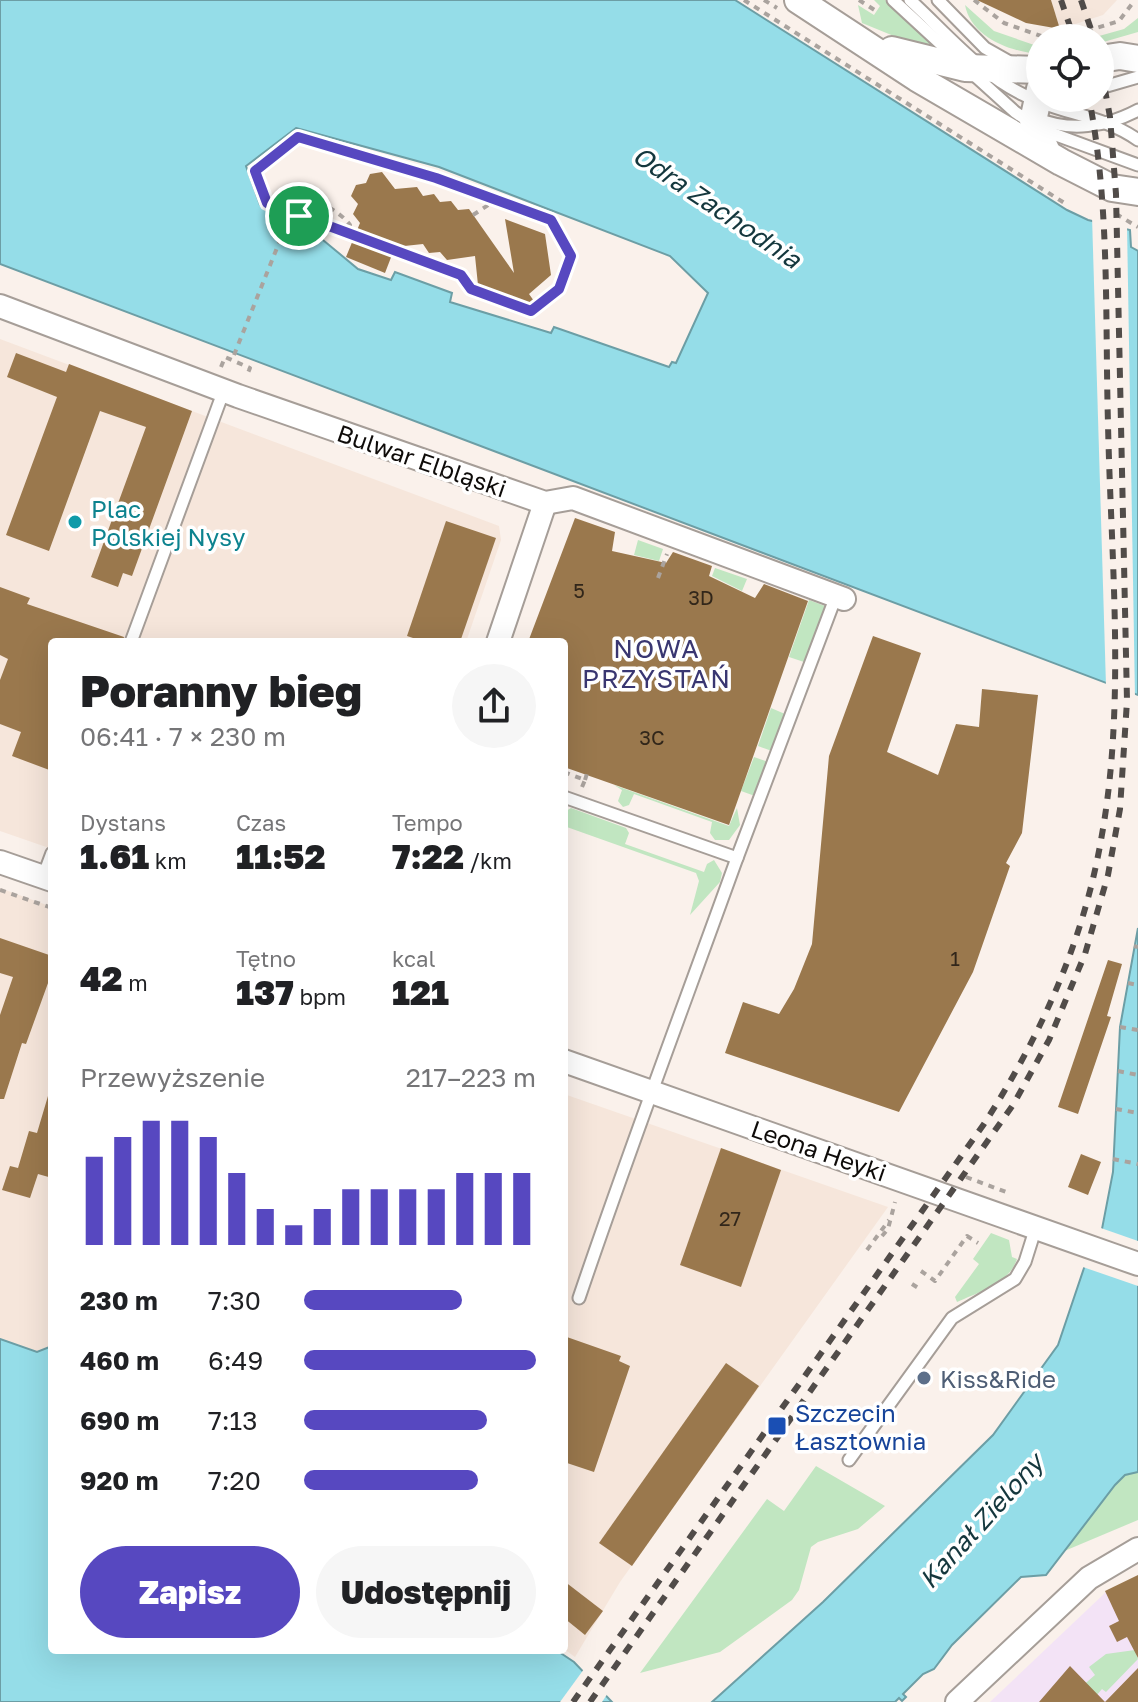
<!DOCTYPE html>
<html lang="pl">
<meta charset="utf-8">
<style>
body{margin:0;font-family:"Golos Text",sans-serif;background:#f6f6f6;color:#202124;height:100vh;display:flex;flex-direction:column;font-size:30px;white-space:nowrap}
*{box-sizing:border-box;margin:0}
p{font-size:26px;color:#757577}
.icon{flex:none;width:44px;height:44px;fill:none;stroke:currentColor;stroke-width:2;stroke-linecap:round;stroke-linejoin:round}
.map{position:relative;flex:1;overflow:hidden}
.sheet{position:absolute;left:48px;top:638px;width:520px;height:1016px;display:flex;flex-direction:column;background:#fff;border-radius:8px;box-shadow:0 8px 32px #0002}
.sheet>*{flex:none}
.buttons{position:absolute;left:1026px;top:24px;display:grid;gap:16px}
.buttons a{display:grid;place-items:center;width:88px;height:88px;border-radius:50%;background:#fff;box-shadow:0 8px 32px #0002;font-size:40px}
.pin{position:absolute;display:grid;place-items:center;width:68px;height:68px;color:#fff;margin:-34px;border:4px solid #fff;border-radius:50%;box-shadow:0 2px 8px #0007}
.round{display:grid;place-items:center;flex:none;width:84px;height:84px;border-radius:42px;background:#f6f6f6}
.headline{display:flex;align-items:center;justify-content:space-between;height:136px;padding:0 32px}
h1{font-size:44px;font-weight:800;line-height:60px}
.figures{display:grid;grid-template-columns:repeat(3,1fr);gap:12px;height:136px;padding:8px 32px}
.figures div{display:grid;align-content:center}
.figures b{font-size:34px;font-weight:800}
.figures small{font-size:22px;font-weight:400}
.figures p{font-size:22px}
.chart{height:224px;padding:16px 32px}
.chart p{display:flex;justify-content:space-between}
.chart svg{width:100%;height:144px;margin-top:8px;stroke:#5748c0;stroke-width:6}
.button{display:flex;gap:16px;margin-top:auto;padding:16px 32px}
.button a{flex:1;height:92px;border-radius:48px;background:#5748c0;color:#fff;font-size:32px;font-weight:800;line-height:92px;text-align:center}
.button a+a{background:#f6f6f6;color:#202124}
ul{padding:0 32px;list-style:none;font-size:26px}
li{display:grid;grid-template-columns:128px 96px 1fr;align-items:center;height:60px}
li i{height:20px;border-radius:10px;background:#5748c0}
.map>svg:first-child{display:block}
</style>
<div class="map">
<svg width="1138" height="1702" viewBox="0 0 1138 1702">
<rect width="100%" height="100%" fill="#faf1eb"/>
<!-- commercial -->
<polygon fill="#f3e3f6" points="1138,1576 1138,1702 990,1702 1106,1592"/>
<!-- built -->
<g fill="#f6e6db">
<polygon points="1051,0 1117,0 1103,15 1060,29"/>
<polygon points="0,339 499,526 501,540 466,642 52,642 52,849 0,831"/>
<polygon points="0,888 52,907 52,1346 37,1352 0,1339"/>
<polygon points="564,1094 888,1207 620,1582 575,1657 564,1649"/>
</g>
<!-- green -->
<g fill="#c1e6c1">
<polygon points="874,0 885,0 929,41 930,46 906,41 862,23 858,5 874,15 880,6"/>
<path d="M965 5 994 31 1040 47V54C1010 52 971 37 965 5Z"/>
<polygon points="1138,18 1138,32 1100,43 1100,38 1092,38 1124,29"/>
<polygon points="638,540 663,549 659,561 634,555"/>
<polygon points="715,568 747,579 742,591 712,576"/>
<polygon points="809,600 825,606 804,662 789,657"/>
<polygon points="771,708 785,714 772,751 758,746"/>
<polygon points="754,757 768,762 755,796 741,791"/>
<polygon points="614,785 729,826 737,808 740,825 729,840 715,840 710,833 712,822 634,794 629,805 623,807 618,801 622,790"/>
<polygon points="571,808 626,828 629,833 625,844 704,872 707,864 714,860 722,873 720,882 690,915 699,881 696,873 564,826 566,811"/>
<path d="M991 1233 1009 1240 1012 1257 1017 1259C1009 1284 979 1292 957 1302L955 1297 979 1264 973 1259Z"/>
<polygon points="816,1466 885,1506 858,1529 818,1542 811,1547 799,1590 792,1600 720,1652 640,1673 767,1499 784,1511"/>
<polygon points="1138,1472 1138,1520 1062,1552 1115,1485 1125,1475"/>
<polygon points="1135,1650 1138,1659 1106,1692 1102,1689 1091,1702 1073,1694 1095,1675 1089,1667 1106,1654"/>
</g>
<!-- water -->
<g fill="#95dde8" stroke="#6c9ea5" stroke-width="2" fill-rule="evenodd">
<path d="M0 0H735L1067 210 1088 220 1130 230 1131 247 1138 251V695L0 264ZM296 128 439 167 670 256 708 293 676 363 672 362 669 367 554 327 551 333 450 302 452 293 395 272 391 280 358 269 300 221 260 205 246 166Z"/>
<polygon points="1138,928 1138,1472 1125,1475 1115,1485 1046,1575 1021,1577 952,1645 934,1669 923,1674 903,1694 906,1697 902,1701 899,1698 895,1702 712,1702 823,1602 993,1435 1058,1345 1084,1268 1102,1229 1113,1172 1120,1027"/>
<polygon points="0,1339 37,1352 52,1346 52,1650 556,1650 574,1662 612,1702 0,1702"/>
</g>
<!-- pier -->
<g fill="#faf1eb">
<polygon points="1092,216 1127,225 1135,698 1106,686"/>
<polygon points="1098,1227 1138,1241 1138,1286 1080,1266"/>
<polygon points="584,1669 608,1693 602,1702 560,1702"/>
</g>
<!-- building -->
<g fill="#9a784d">
<polygon points="977,0 1051,0 1060,29 1026,23"/>
<polygon points="382,172 395,189 417,187 423,196 434,194 440,202 451,201 458,210 469,209 514,273 505,219 545,234 551,275 529,294 539,308 478,285 475,256 447,260 440,252 429,253 423,244 395,247 385,273 346,257 360,223 353,214 358,204 351,196 356,185 366,183 370,174"/>
<polygon points="16,353 66,372 69,364 192,411 132,576 123,573 118,587 91,577 146,427 100,411 49,551 6,535 57,397 7,377"/>
<polygon points="575,518 615,532 612,551 666,563 673,552 712,566 709,576 755,598 764,584 808,601 729,825 564,767 564,642 528,642"/>
<polygon points="446,521 496,538 460,642 425,642 407,636"/>
<polygon points="0,587 30,598 27,604 124,637 123,642 52,642 52,771 12,756 21,732 0,724 0,680 8,659 0,655"/>
<polygon points="873,636 921,653 887,752 938,775 956,724 979,727 982,689 1038,695 1022,833 1006,863 1010,866 973,972 899,1112 725,1053 743,1002 779,1014 794,989 812,944 829,756"/>
<polygon points="0,938 52,956 52,972 26,1044 22,1043 4,1099 0,1099 0,1015 13,977 0,973"/>
<polygon points="1108,960 1122,964 1107,1016 1111,1017 1078,1114 1058,1107"/>
<polygon points="48,1096 52,1097 52,1178 38,1174 30,1198 2,1190 10,1166 18,1168 29,1131 37,1133"/>
<polygon points="721,1148 781,1170 741,1287 680,1265"/>
<polygon points="1081,1154 1101,1162 1088,1195 1068,1187"/>
<polygon points="564,1336 621,1356 619,1361 630,1366 594,1472 564,1462"/>
<polygon points="726,1363 759,1386 632,1566 599,1543"/>
<polygon points="1138,1575 1138,1658 1127,1637 1117,1642 1109,1626 1119,1621 1105,1591"/>
<polygon points="564,1581 603,1611 585,1635 564,1618"/>
<polygon points="1070,1666 1105,1702 1138,1668 1138,1702 1039,1702"/>
</g>
<g fill="none" stroke-linecap="round" stroke-linejoin="round">
<defs>
<g id="service">
<polyline points="893,0 957,59"/>
<path d="M910 0C945 32 980 74 1024 95 1061 114 1103 115 1138 140"/>
<polyline points="938,0 985,48 1008,61"/>
<polyline points="973,74 1015,112 1040,129 1138,165"/>
<polyline points="1100,88 1138,77"/>
<path d="M1035 118C1070 132 1106 127 1138 110"/>
<polyline points="131,642 224,390"/>
<path d="M564 797 737 858C684 1005 629 1150 579 1298"/>
<polyline points="737,858 836,596"/>
<polyline points="43,877 52,853"/>
<polyline points="849,1460 952,1318 1015,1279 1025,1262 1036,1227"/>
</g>
<g id="minor">
<polyline points="0,306 238,396 545,503 573,498 844,599"/>
<polyline points="498,642 545,503"/>
<polyline points="0,862 52,880"/>
<polyline points="564,1061 1138,1264"/>
<polyline points="957,1702 1089,1578 1138,1549"/>
</g>
<g id="tertiary">
<polyline points="798,0 917,78 1061,162 1112,188 1138,192"/>
<polyline points="892,50 965,68 1040,70"/>
<polyline points="1100,59 1120,56 1138,59"/>
<polyline points="1040,89 1033,121 1047,152"/>
</g>
</defs>
<!-- service casing -->
<use href="#service" stroke="#a69e98" stroke-width="15"/>
<!-- minor casing -->
<use href="#minor" stroke="#a69e98" stroke-width="26"/>
<!-- tertiary casing -->
<use href="#tertiary" stroke="#a69e98" stroke-width="30"/>
<!-- path -->
<g stroke="#aaa39e" stroke-width="4" stroke-dasharray="6 6" stroke-linecap="butt">
<polyline points="744,0 1066,204"/>
<polyline points="764,0 777,8"/>
<polyline points="859,0 876,11"/>
<polyline points="974,0 1004,23 1047,38"/>
<polyline points="1064,38 1119,21 1135,0"/>
<polyline points="294,206 301,209 299,216"/>
<path d="M293 208 299 194C317 201 339 210 350 225L348 232 267 203 255 171 298 137 436 178 551 220 571 256 559 289 531 311 471 289 461 275 306 213 309 206H321"/>
<polyline points="1116,214 1138,227"/>
<polyline points="473,215 496,200"/>
<polyline points="221,367 225,357 250,368 247,375"/>
<polyline points="658,578 667,554"/>
<polyline points="564,772 585,780 582,787"/>
<polyline points="585,780 588,770"/>
<polyline points="0,890 52,908"/>
<polyline points="1134,946 1138,947"/>
<polyline points="1128,983 1138,985"/>
<polyline points="1120,1027 1138,1030"/>
<polyline points="1118,1071 1138,1075"/>
<polyline points="1116,1109 1138,1113"/>
<polyline points="1113,1159 1138,1164"/>
<polyline points="966,1177 1006,1192"/>
<polyline points="882,1236 888,1229 895,1202"/>
<polyline points="867,1250 889,1220"/>
<polyline points="921,1271 935,1281 967,1236 978,1243"/>
<polyline points="912,1284 920,1289"/>
</g>
<!-- service -->
<use href="#service" stroke="#fff" stroke-width="11"/>
<!-- minor -->
<use href="#minor" stroke="#fff" stroke-width="22"/>
<!-- tertiary -->
<use href="#tertiary" stroke="#fff" stroke-width="26"/>
<!-- rail -->
<g stroke="#514c49" stroke-width="6" stroke-dasharray="10 10" stroke-linecap="butt">
<polyline points="1061,0 1074,38"/>
<polyline points="1081,0 1094,38"/>
<path d="M573 1702 984 1124C1040 1037 1083 943 1101 840 1126 705 1111 561 1108 424 1105 316 1110 205 1089 98"/>
<polyline points="590,1702 1013,1105 1049,1040 1085,954 1108,875 1120,809 1127,701 1116,194 1110,117 1100,63"/>
</g>
<!-- path-bridge -->
<polyline stroke="#aaa39e" stroke-width="4" stroke-dasharray="6 6" stroke-linecap="butt" points="234,355 293,208"/>
</g>
<g fill="none" stroke-linecap="round" stroke-linejoin="round">
<defs>
<polygon id="route" points="298,137 436,178 551,220 571,256 559,289 531,311 471,289 461,275 267,203 255,171"/>
</defs>
<!-- route casing -->
<use href="#route" stroke="#fff" stroke-width="16"/>
<!-- route -->
<use href="#route" stroke="#5748c0" stroke-width="10"/>
</g>
<!-- markers -->
<circle fill="#0f9aa8" stroke="#fff" stroke-width="3" cx="75" cy="522" r="8"/>
<circle fill="#5c6f8a" stroke="#fff" stroke-width="3" cx="924" cy="1378" r="8"/>
<rect fill="#1a4fb4" stroke="#fff" stroke-width="3" x="767" y="1416" width="20" height="20" rx="4"/>
<g text-anchor="middle" dominant-baseline="central" stroke-width="7" stroke-linejoin="round" paint-order="stroke">
<!-- number labels -->
<g font-size="20" fill="#31261a">
<text x="579" y="590">5</text>
<text x="701" y="597">3D</text>
<text x="652" y="737">3C</text>
<text x="955" y="958">1</text>
<text x="730" y="1218">27</text>
</g>
<!-- street labels -->
<g font-size="24" fill="#0e0b09" stroke="#fff">
<text transform="translate(422 460) rotate(19)">Bulwar Elbląski</text>
<text transform="translate(819 1150) rotate(19)">Leona Heyki</text>
</g>
<!-- culture labels -->
<g font-size="24" fill="#0d838f" stroke="#fff" text-anchor="start">
<text x="91" y="508">Plac<tspan x="91" dy="28">Polskiej Nysy</tspan></text>
</g>
<!-- service labels -->
<g font-size="24" fill="#4e5e75" stroke="#fff" text-anchor="start">
<text x="940" y="1378">Kiss&amp;Ride</text>
</g>
<!-- transit labels -->
<g font-size="24" fill="#164399" stroke="#fff" text-anchor="start">
<text x="795" y="1412">Szczecin<tspan x="795" dy="28">Łasztownia</tspan></text>
</g>
<!-- water labels -->
<g font-size="26" font-style="italic" fill="#14373d" stroke="#fff">
<text transform="translate(717 207) rotate(34)">Odra Zachodnia</text>
<text transform="translate(981 1521) rotate(-48)">Kanał Zielony</text>
</g>
<!-- neighbourhood labels -->
<g font-size="26" letter-spacing="2" fill="#393671" stroke="#fff">
<text x="657" y="648">NOWA<tspan x="657" dy="30">PRZYSTAŃ</tspan></text>
</g>
</g>
</svg>
<div class="buttons">
<a><svg class="icon" aria-label="locate" viewBox="0 0 24 24"><circle cx="12" cy="12" r="6"/><path d="M12 2v4M12 18v4M2 12h4M18 12h4"/></svg></a>
</div>
<div class="pin" style="left:299px;top:216px;background:#1e9e55"><svg class="icon" aria-label="arrive" viewBox="0 0 24 24"><path d="M6 21V4h12l-3 4 3 4H6"/></svg></div>
<section class="sheet">
<div class="headline"><div><h1>Poranny bieg</h1><p>06:41 · 7 × 230 m</p></div><a class="round"><svg class="icon" aria-label="share" viewBox="0 0 24 24"><path d="M12 15V3M7 8l5-5 5 5M5 13v7h14v-7"/></svg></a></div>
<div class="figures">
<div><p>Dystans</p><b>1.61<small> km</small></b></div>
<div><p>Czas</p><b>11:52</b></div>
<div><p>Tempo</p><b>7:22<small> /km</small></b></div>
</div>
<div class="figures">
<div><b>42<small> m</small></b></div>
<div><p>Tętno</p><b>137<small> bpm</small></b></div>
<div><p>kcal</p><b>121</b></div>
</div>
<div class="chart"><p><span>Przewyższenie</span>217–223 m</p>
<svg viewBox="0 0 160 44" preserveAspectRatio="none"><path d="M5 44V17M15 44V11M25 44V6M35 44V6M45 44V11M55 44V22M65 44V33M75 44V38M85 44V33M95 44V27M105 44V27M115 44V27M125 44V27M135 44V22M145 44V22M155 44V22"/></svg>
</div>
<ul>
<li><b>230 m</b>7:30<i style="width:68%"></i></li>
<li><b>460 m</b>6:49<i style="width:100%"></i></li>
<li><b>690 m</b>7:13<i style="width:79%"></i></li>
<li><b>920 m</b>7:20<i style="width:75%"></i></li>
</ul>
<div class="button"><a>Zapisz</a><a>Udostępnij</a></div>
</section>
</div>
